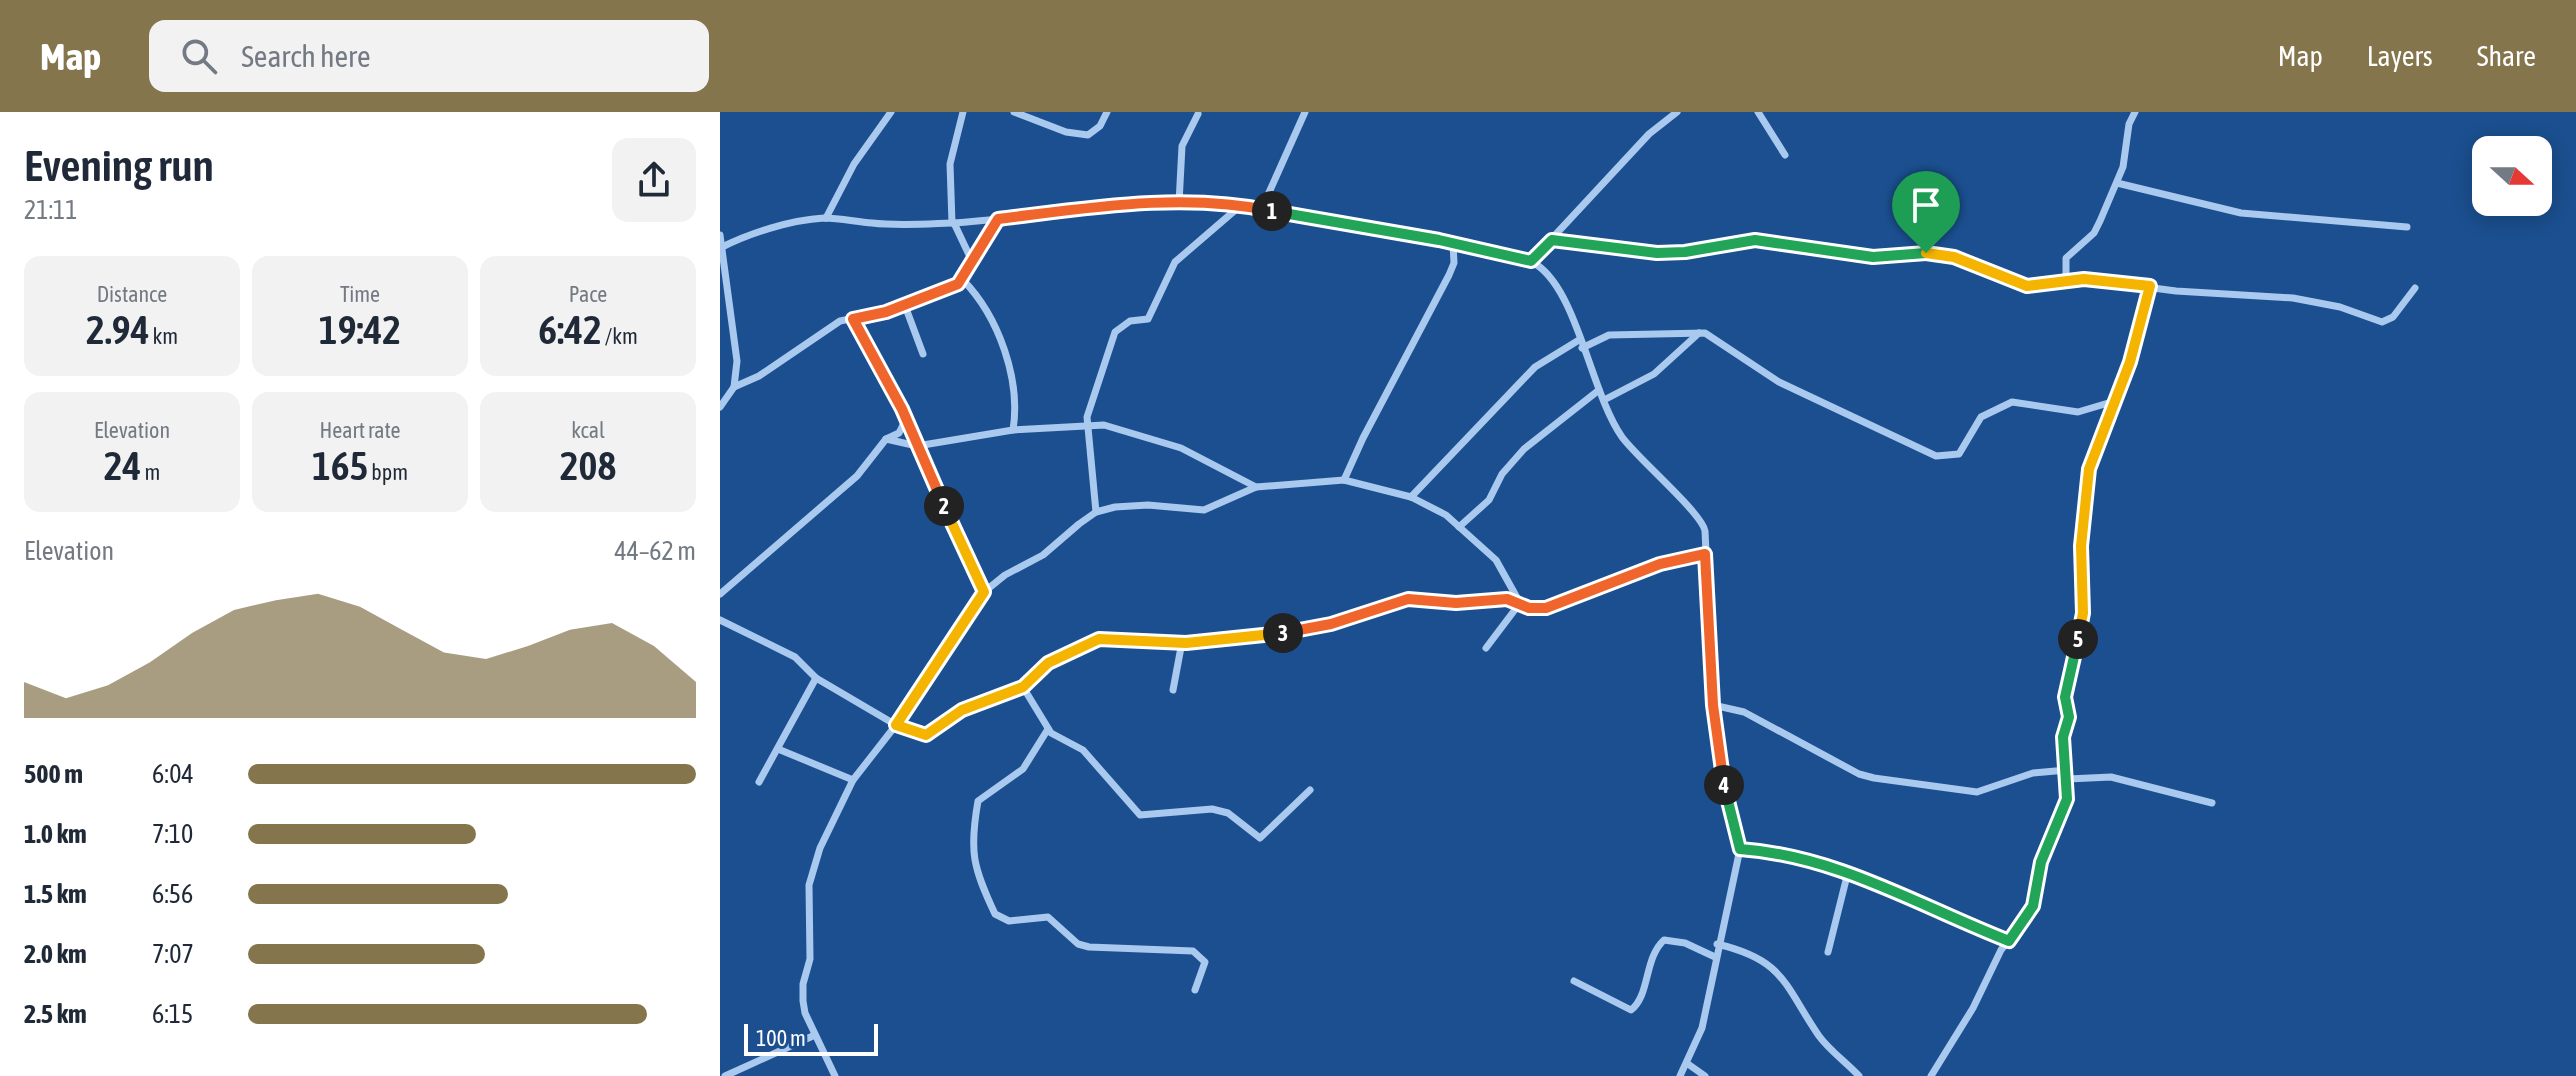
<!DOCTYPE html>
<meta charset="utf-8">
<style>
body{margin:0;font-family:"Asap Condensed",sans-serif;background:#f2f2f3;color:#1f2937;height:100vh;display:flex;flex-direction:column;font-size:30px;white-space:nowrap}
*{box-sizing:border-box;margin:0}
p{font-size:26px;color:#747a83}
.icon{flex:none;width:44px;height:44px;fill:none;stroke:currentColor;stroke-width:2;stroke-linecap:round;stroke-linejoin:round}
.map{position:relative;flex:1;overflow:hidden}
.details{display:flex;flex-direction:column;background:#fff;width:720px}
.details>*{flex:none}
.needle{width:52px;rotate:111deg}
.fabs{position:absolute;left:1752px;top:24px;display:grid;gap:16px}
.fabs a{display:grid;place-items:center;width:80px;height:80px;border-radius:16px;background:#fff;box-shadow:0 4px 20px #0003;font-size:40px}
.scale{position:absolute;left:24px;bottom:20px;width:134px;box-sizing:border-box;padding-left:8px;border:4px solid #fff;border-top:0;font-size:22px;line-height:28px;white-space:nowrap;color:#fff;-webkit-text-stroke:6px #1b4f8f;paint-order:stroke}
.pin{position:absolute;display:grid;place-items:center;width:68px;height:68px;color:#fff;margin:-82px -34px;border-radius:50% 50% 50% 0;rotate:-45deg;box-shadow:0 0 8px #0007}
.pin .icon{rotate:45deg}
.km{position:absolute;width:40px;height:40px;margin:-20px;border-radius:50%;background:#222;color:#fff;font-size:22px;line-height:40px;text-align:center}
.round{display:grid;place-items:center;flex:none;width:84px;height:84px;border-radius:16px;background:#f2f2f3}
.overview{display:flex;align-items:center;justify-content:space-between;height:136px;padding:0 24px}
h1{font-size:44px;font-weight:600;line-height:60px}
.metrics{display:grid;grid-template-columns:repeat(3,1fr);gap:12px;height:136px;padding:8px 24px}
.metrics div{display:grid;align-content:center;border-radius:16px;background:#f2f2f3;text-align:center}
.metrics b{font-size:40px;font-weight:600}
.metrics small{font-size:22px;font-weight:400}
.metrics p{font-size:22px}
.chart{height:224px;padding:16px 24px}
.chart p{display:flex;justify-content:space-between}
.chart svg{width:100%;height:144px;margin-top:8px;fill:#84754c;opacity:.7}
ul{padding:0 24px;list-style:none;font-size:26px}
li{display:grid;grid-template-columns:128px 96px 1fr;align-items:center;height:60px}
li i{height:20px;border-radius:10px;background:#84754c}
header{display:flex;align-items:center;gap:48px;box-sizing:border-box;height:112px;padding:0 40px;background:#84754c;color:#fff}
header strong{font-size:38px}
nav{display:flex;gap:44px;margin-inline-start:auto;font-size:28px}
.search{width:560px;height:72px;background:#f2f2f3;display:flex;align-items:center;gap:20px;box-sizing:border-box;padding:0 28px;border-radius:16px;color:#747a83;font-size:30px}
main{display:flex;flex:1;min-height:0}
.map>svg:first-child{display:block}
</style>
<header>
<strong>Map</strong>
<div class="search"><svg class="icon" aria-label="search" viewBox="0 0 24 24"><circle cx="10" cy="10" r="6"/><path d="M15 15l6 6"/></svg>Search here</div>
<nav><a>Map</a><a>Layers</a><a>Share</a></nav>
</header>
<main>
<section class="details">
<div class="overview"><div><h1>Evening run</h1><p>21:11</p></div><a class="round"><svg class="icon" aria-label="share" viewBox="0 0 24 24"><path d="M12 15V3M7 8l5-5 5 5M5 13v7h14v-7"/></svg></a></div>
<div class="metrics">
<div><p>Distance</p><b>2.94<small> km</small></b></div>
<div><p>Time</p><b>19:42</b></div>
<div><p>Pace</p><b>6:42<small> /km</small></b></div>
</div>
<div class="metrics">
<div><p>Elevation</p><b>24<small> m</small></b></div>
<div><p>Heart rate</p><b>165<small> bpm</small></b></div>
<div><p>kcal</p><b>208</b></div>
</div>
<div class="chart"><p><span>Elevation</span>44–62 m</p>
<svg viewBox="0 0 160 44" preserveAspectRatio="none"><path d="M0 44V33L10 38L20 34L30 27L40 18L50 11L60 8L70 6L80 10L90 17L100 24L110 26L120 22L130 17L140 15L150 22L160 33V44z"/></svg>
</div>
<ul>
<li><b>500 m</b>6:04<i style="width:100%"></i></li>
<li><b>1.0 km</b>7:10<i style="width:51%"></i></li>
<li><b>1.5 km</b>6:56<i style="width:58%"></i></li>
<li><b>2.0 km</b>7:07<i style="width:53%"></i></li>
<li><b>2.5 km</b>6:15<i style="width:89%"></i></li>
</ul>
</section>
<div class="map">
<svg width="1856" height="964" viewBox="0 0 1856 964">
<rect width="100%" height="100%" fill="#1b4f8f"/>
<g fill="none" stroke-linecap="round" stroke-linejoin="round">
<!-- street -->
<g stroke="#a9c9ee" stroke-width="7">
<polyline points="294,0 346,20 368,23 380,14 387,0"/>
<polyline points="1038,0 1065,43"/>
<polyline points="1397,71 1521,101 1687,115"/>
<polyline points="459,91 462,34 478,2"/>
<polyline points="537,96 547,85 585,0"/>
<polyline points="106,106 134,52 171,0"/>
<polyline points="232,111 230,52 243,0"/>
<polyline points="234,111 251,147"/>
<polyline points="0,123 17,249 14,275 0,295"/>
<polyline points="832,128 937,141 965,140 1035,128 1153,145 1206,141 1234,145 1307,174 1364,167 1456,179 1573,186 1620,195 1662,210 1673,205 1695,176"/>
<path d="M0 136C30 121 70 108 104 106 120 106 137 110 152 111 178 114 205 112 231 111 308 107 383 89 460 91 539 92 616 111 693 124 722 128 795 138 817 153 858 181 871 281 902 325 917 346 982 401 985 419L993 593 1000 655 1020 737 982 916 960 964"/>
<polyline points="811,149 929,22 957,0"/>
<path d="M243 168C279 205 301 268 293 318"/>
<polyline points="1346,170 1346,146 1374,121 1380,109 1403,55 1409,12 1415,0"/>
<polyline points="184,191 203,242"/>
<polyline points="133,207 182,297 264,480"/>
<polyline points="862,236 889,223 985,221 1059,270 1216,344 1239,342 1261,305 1292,290 1358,300 1395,289"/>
<polyline points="14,275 39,264 120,209 166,200 238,172 277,108"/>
<polyline points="884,288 934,262 979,221"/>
<polyline points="166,327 179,321 186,307"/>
<polyline points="624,368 643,326 729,163 734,151 733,131"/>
<polyline points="691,385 815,255 859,228"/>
<polyline points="376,400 367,305 395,220 410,209 428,207 455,150 520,94"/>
<polyline points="739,415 769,388 782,362 804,337 879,278"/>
<polyline points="0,482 137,364 166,327 197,334 293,318 384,313 461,336 536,375"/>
<polyline points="0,508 75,545 96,566 176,613 206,623 242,598 303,575 328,551 379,527 466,531 581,519 700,486 736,491 787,487 817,497 940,452 985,442"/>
<polyline points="303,575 331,621 363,638 420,703 492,697 508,701 540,726 590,678"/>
<polyline points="453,578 462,530"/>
<polyline points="993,593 1024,600 1139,662 1154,666 1257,680 1313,661 1347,658"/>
<path d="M328 617 303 657 258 689C249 740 253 755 275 802L289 809 328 805 358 832 369 835 473 839 485 850 475 878"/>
<polyline points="58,637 133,668"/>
<polyline points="1348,667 1391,665 1492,691"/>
<polyline points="39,670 96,566"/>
<path d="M1020 737C1120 745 1198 794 1289 829"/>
<path d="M997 832C1065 848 1064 873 1099 924 1110 939 1126 950 1139 964"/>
<polyline points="1108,840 1128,760"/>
<path d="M854 869 911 898C930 884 924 846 944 828L965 831 995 845"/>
<polyline points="968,952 985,964"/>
<polyline points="5,964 95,923"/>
<polyline points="115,964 85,901 83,889 83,872 90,847 89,773 100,736 133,668 176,613 264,480 285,463 323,443 359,412 376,400 395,395 428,393 484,398 536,375 624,368 691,385 726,403 776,448 800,491 766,536"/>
<polyline points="1211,964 1253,896 1281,838 1307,806 1321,750 1347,687 1343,625 1349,605 1345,585 1363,501 1361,434 1369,357 1410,250 1430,174"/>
</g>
</g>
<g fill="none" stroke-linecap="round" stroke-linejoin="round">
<defs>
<polyline id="split-1" points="552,99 719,128 811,149 832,128 937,141 965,140 1035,128 1153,145 1206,141"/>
<path id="split-2" d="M224 394 182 297 133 207 166 200 238 172 278 107C368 96 462 80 552 99"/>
<polyline id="split-3" points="224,394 264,480 176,613 206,623 242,598 303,575 328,551 379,527 466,531 563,521"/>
<polyline id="split-4" points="563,521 611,512 688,487 736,491 787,487 809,496 826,496 940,452 985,442 993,593 1004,673"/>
<path id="split-5" d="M1004 673 1020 737C1118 744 1199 794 1289 829L1313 794 1321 750 1347 687 1343 625 1349 605 1345 585 1358 527"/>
<polyline id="split-6" points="1206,141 1234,145 1307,174 1364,167 1430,174 1410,250 1369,357 1361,434 1363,501 1358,527"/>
</defs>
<!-- split-1 casing -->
<use href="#split-1" stroke="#fff" stroke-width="16"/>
<!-- split-2 casing -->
<use href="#split-2" stroke="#fff" stroke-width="16"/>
<!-- split-3 casing -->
<use href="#split-3" stroke="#fff" stroke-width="16"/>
<!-- split-4 casing -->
<use href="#split-4" stroke="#fff" stroke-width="16"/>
<!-- split-5 casing -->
<use href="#split-5" stroke="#fff" stroke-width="16"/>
<!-- split-6 casing -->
<use href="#split-6" stroke="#fff" stroke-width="16"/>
<!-- split-1 -->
<use href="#split-1" stroke="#22a559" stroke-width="10"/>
<!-- split-2 -->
<use href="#split-2" stroke="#f0652b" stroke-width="10"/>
<!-- split-3 -->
<use href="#split-3" stroke="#f5b400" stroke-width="10"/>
<!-- split-4 -->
<use href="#split-4" stroke="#f0652b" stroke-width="10"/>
<!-- split-5 -->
<use href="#split-5" stroke="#22a559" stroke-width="10"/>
<!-- split-6 -->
<use href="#split-6" stroke="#f5b400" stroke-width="10"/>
</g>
</svg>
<div class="fabs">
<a><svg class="needle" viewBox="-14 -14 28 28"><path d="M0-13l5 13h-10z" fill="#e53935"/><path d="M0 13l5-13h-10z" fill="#747a83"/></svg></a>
</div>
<div class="scale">100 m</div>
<div class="pin" style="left:1206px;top:141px;background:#1e9e55"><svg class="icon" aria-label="arrive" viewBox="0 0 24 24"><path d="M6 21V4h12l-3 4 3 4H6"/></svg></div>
<b class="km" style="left:552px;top:99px">1</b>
<b class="km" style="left:224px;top:394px">2</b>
<b class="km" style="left:563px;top:521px">3</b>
<b class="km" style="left:1004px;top:673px">4</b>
<b class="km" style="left:1358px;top:527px">5</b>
</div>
</main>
